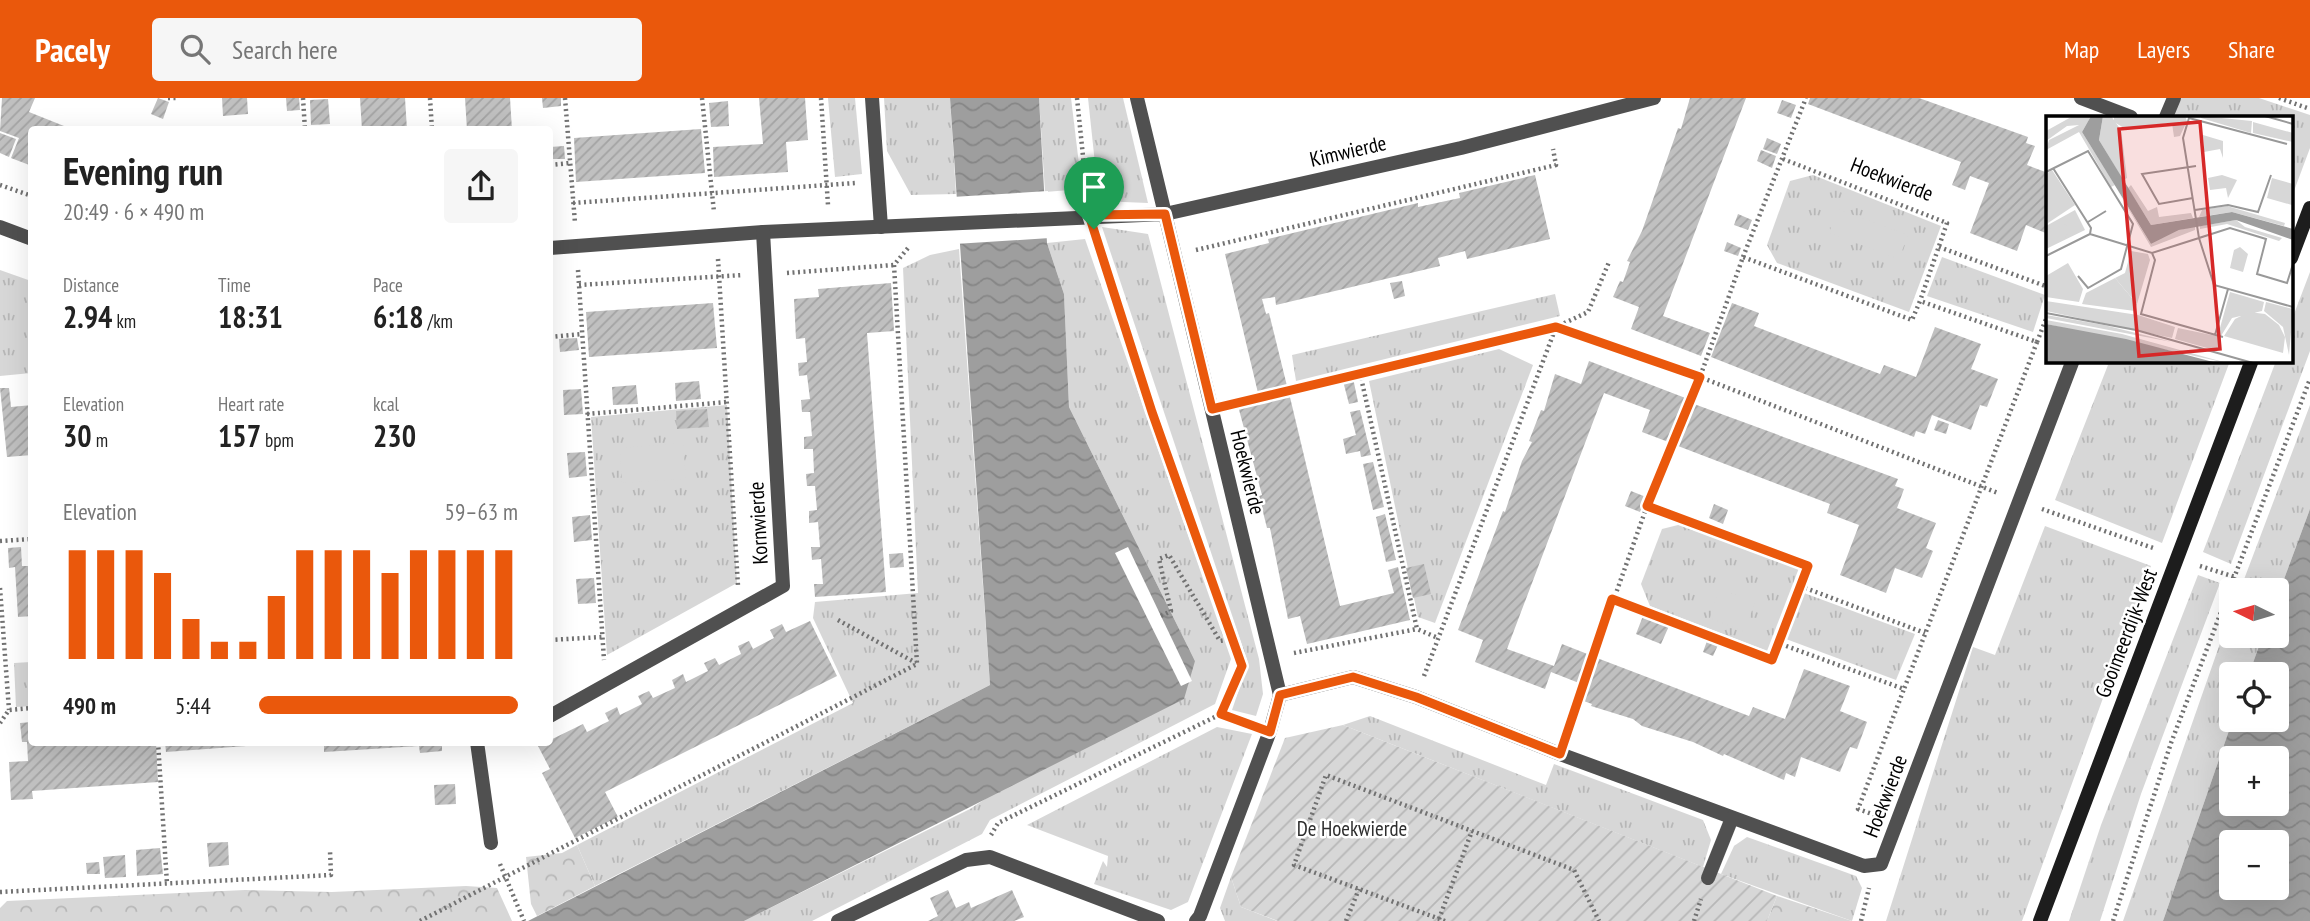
<!DOCTYPE html>
<meta charset="utf-8">
<style>
body{margin:0;font-family:"PT Sans Narrow",sans-serif;background:#f6f6f6;color:#222;height:100vh;display:flex;flex-direction:column;font-size:26px;white-space:nowrap}
*{box-sizing:border-box;margin:0}
p{font-size:23px;color:#767676}
.icon{flex:none;width:38px;height:38px;fill:none;stroke:currentColor;stroke-width:2;stroke-linecap:round;stroke-linejoin:round}
.map{position:relative;flex:1;overflow:hidden}
.sheet{position:absolute;left:28px;top:28px;width:525px;height:620px;display:flex;flex-direction:column;background:#fff;border-radius:7px;box-shadow:0 7px 28px #0002}
.sheet>*{flex:none}
.needle{width:46px;rotate:275deg}
.fabs{position:absolute;left:2219px;top:480px;display:grid;gap:14px}
.fabs a{display:grid;place-items:center;width:70px;height:70px;border-radius:7px;background:#fff;box-shadow:0 7px 28px #0002;font-size:35px}
.pin{position:absolute;display:grid;place-items:center;width:60px;height:60px;color:#fff;margin:-72px -30px;border-radius:50% 50% 50% 0;rotate:-45deg;box-shadow:0 0 7px #0007}
.pin .icon{rotate:45deg}
.round{display:grid;place-items:center;flex:none;width:74px;height:74px;border-radius:7px;background:#f6f6f6}
.overview{display:flex;align-items:center;justify-content:space-between;height:119px;padding:0 35px}
h1{font-size:38px;font-weight:700;line-height:52px}
.stats{display:grid;grid-template-columns:repeat(3,1fr);gap:10px;height:119px;padding:7px 35px}
.stats div{display:grid;align-content:center}
.stats b{font-size:30px;font-weight:700}
.stats small{font-size:19px;font-weight:400}
.stats p{font-size:19px}
.chart{height:196px;padding:14px 35px}
.chart p{display:flex;justify-content:space-between}
.chart svg{width:100%;height:126px;margin-top:7px;stroke:#ea580c;stroke-width:6}
ul{padding:0 35px;list-style:none;font-size:23px}
li{display:grid;grid-template-columns:112px 84px 1fr;align-items:center;height:52px}
li i{height:18px;border-radius:9px;background:#ea580c}
header{display:flex;align-items:center;gap:42px;box-sizing:border-box;height:98px;padding:0 35px;background:#ea580c;color:#fff}
header strong{font-size:33px}
nav{display:flex;gap:38px;margin-inline-start:auto;font-size:24px}
.search{width:490px;height:63px;background:#f6f6f6;display:flex;align-items:center;gap:18px;box-sizing:border-box;padding:0 24px;border-radius:7px;color:#767676;font-size:26px}
.map>svg:first-child{display:block}
</style>
<header>
<strong>Pacely</strong>
<div class="search"><svg class="icon" aria-label="search" viewBox="0 0 24 24"><circle cx="10" cy="10" r="6"/><path d="M15 15l6 6"/></svg>Search here</div>
<nav><a>Map</a><a>Layers</a><a>Share</a></nav>
</header>
<div class="map">
<svg width="2310" height="823" viewBox="0 0 2310 823">
<defs>
<pattern id="grass-tufts" width="24" height="20" patternUnits="userSpaceOnUse" patternTransform="scale(1.75)"><rect width="24" height="20" fill="#d7d7d7"/><path d="M3 7l-1-3M5 7V3M7 7l1-3M15 17l-1-3M17 17v-4M19 17l1-3" fill="none" stroke="#b7b7b7"/></pattern>
<pattern id="forest-crowns" width="20" height="18" patternUnits="userSpaceOnUse" patternTransform="scale(1.75)"><rect width="20" height="18" fill="#d7d7d7"/><path d="M2 6a3 3 0 1 1 6 0M12 15a3 3 0 1 1 6 0" fill="none" stroke="#b7b7b7"/></pattern>
<pattern id="garden-furrows" width="10" height="10" patternUnits="userSpaceOnUse" patternTransform="scale(1.75)"><rect width="10" height="10" fill="#d7d7d7"/><path d="M-1 1l2-2M0 10L10 0M9 11l2-2" fill="none" stroke="#b7b7b7"/></pattern>
<pattern id="water-waves" width="16" height="10" patternUnits="userSpaceOnUse" patternTransform="scale(1.75)"><rect width="16" height="10" fill="#9e9e9e"/><path d="M0 5q4-4 8 0t8 0" fill="none" stroke="#868686"/></pattern>
<pattern id="building-hatch" width="6" height="6" patternUnits="userSpaceOnUse" patternTransform="scale(1.75)"><rect width="6" height="6" fill="#c0c0c0"/><path d="M-1 1l2-2M0 6l6-6M5 7l2-2" fill="none" stroke="#a3a3a3"/></pattern>
</defs>
<rect width="100%" height="100%" fill="#fff"/>
<!-- grass -->
<g fill="url(#grass-tufts)">
<polygon points="828,0 855,0 862,76 835,79"/>
<polygon points="884,0 950,0 956,96 911,97 887,53"/>
<polygon points="1039,0 1071,0 1082,91 1045,94"/>
<polygon points="1088,0 1123,0 1148,105 1099,103"/>
<polygon points="2180,0 2259,0 2310,17 2310,50 2291,101 2291,19 2173,19"/>
<polygon points="1813,77 1941,128 1909,214 1777,165 1767,147 1790,83"/>
<polygon points="1102,129 1148,136 1259,561 1263,596 1256,618 1232,612 1248,565"/>
<polygon points="1085,141 1231,561 1215,606 990,722 982,736 812,823 744,823 970,711 1195,563 1069,309 1064,196 1047,145"/>
<polygon points="959,151 990,587 595,788 577,747 853,605 813,520 815,504 918,495 903,170 930,157"/>
<polygon points="1942,159 2045,197 2033,234 1927,198"/>
<polygon points="0,172 31,183 31,275 0,278"/>
<polygon points="2310,174 2310,253 2231,466 2203,454 2276,263 2291,262 2291,224"/>
<polygon points="1555,196 1560,218 1296,283 1292,257"/>
<polygon points="1499,251 1533,267 1435,525 1418,519 1369,283"/>
<polygon points="2097,263 2230,263 2162,445 2055,402 2108,267"/>
<polygon points="727,307 737,485 607,557 591,319"/>
<polygon points="2310,307 2310,411 2277,500 2277,492 2240,492"/>
<polygon points="1682,426 1799,470 1767,553 1650,508 1641,486 1662,431"/>
<polygon points="2045,428 2151,468 2022,823 1886,823 1973,549 1995,557"/>
<polygon points="2198,477 2220,485 2141,696 2100,823 2069,823 2101,727"/>
<polygon points="1804,495 1915,536 1896,582 1786,541"/>
<polygon points="2231,514 2231,537 2263,537 2249,576 2231,576 2233,621 2163,823 2123,823"/>
<polygon points="31,564 31,608 16,609 14,565"/>
<polygon points="1370,618 1546,687 1554,666 1703,722 1711,742 1703,769 1343,627"/>
<polygon points="1217,629 1252,636 1188,804 1171,812 1094,786 1103,763 1107,769 1108,758 1027,727"/>
<polygon points="1747,739 1856,778 1862,790 1852,823 1721,776 1734,748"/>
<polygon points="1231,779 1241,809 1277,823 1225,823 1220,810"/>
</g>
<!-- forest -->
<g fill="url(#forest-crowns)">
<polygon points="577,747 595,788 537,818 531,806 526,759 562,755"/>
<polygon points="466,788 497,790 512,823 0,823 0,810 7,803 245,792 332,794"/>
<polygon points="1777,798 1852,823 1767,823"/>
</g>
<!-- park -->
<g fill="#d7d7d7">
<polygon points="1837,111 1908,137 1899,161 1829,135"/>
<polygon points="683,345 686,381 622,385 620,350"/>
<polygon points="1719,491 1755,503 1745,534 1710,520"/>
</g>
<!-- garden -->
<polygon fill="url(#garden-furrows)" points="1343,627 1777,798 1767,823 1278,823 1241,809 1231,779 1285,640"/>
<!-- water -->
<g fill="url(#water-waves)" fill-rule="evenodd">
<polygon points="950,0 1039,0 1047,145 1064,196 1069,309 1195,563 1184,601 744,823 528,823 990,587"/>
<path d="M2310 411V823H2163L2233 621H2277V576H2249L2263 537H2277V500ZM2231 660H2277V705H2231ZM2231 744H2277V789H2231Z"/>
</g>
<!-- pier -->
<g fill="#fff">
<polygon points="1048,93 1050,140 955,146 952,99"/>
<polygon points="1128,449 1192,583 1181,588 1115,455"/>
</g>
<!-- building -->
<g fill="url(#building-hatch)">
<polygon points="2,0 35,0 29,14 74,32 32,32 32,68 11,60 19,40 0,33"/>
<polygon points="158,0 169,4 163,21 151,16"/>
<polygon points="222,0 247,0 248,16 223,18"/>
<polygon points="286,0 299,0 300,12 287,13"/>
<polygon points="360,0 405,0 407,32 362,32"/>
<polygon points="465,0 510,0 512,32 467,32"/>
<polygon points="542,0 561,0 561,8 543,10"/>
<polygon points="759,0 805,0 808,42 786,44 788,74 714,79 713,49 763,46"/>
<polygon points="1690,0 1746,0 1663,218 1710,235 1701,258 1631,231 1639,209 1613,199 1620,183 1623,184 1630,164 1627,163 1642,133 1678,30 1681,31"/>
<polygon points="1810,0 1919,0 2028,39 2026,45 2035,48 2027,67 2048,75 2048,136 2026,127 2017,153 1970,135 1989,85 1970,78 1965,92 1952,87 1961,64 1808,6"/>
<polygon points="328,1 330,26 311,27 310,2"/>
<polygon points="1782,2 1796,7 1791,20 1777,15"/>
<polygon points="728,3 729,28 711,29 709,5"/>
<polygon points="701,31 705,75 576,84 574,40"/>
<polygon points="0,35 16,41 9,59 0,55"/>
<polygon points="1767,40 1781,46 1777,56 1763,51"/>
<polygon points="564,48 565,61 550,61 550,49"/>
<polygon points="1761,52 1776,58 1772,70 1757,63"/>
<polygon points="1535,77 1550,141 1467,161 1465,153 1438,160 1440,168 1276,207 1275,199 1262,201 1266,216 1269,215 1287,288 1258,295 1225,156 1269,145 1268,141 1418,105 1418,109 1460,100 1459,95"/>
<polygon points="1738,116 1752,122 1748,132 1734,127"/>
<polygon points="1727,144 1741,150 1738,158 1724,153"/>
<polygon points="1402,183 1405,198 1394,201 1390,185"/>
<polygon points="891,185 894,233 867,235 886,494 815,499 814,486 823,486 821,461 812,462 811,449 820,449 818,424 809,425 809,413 817,412 815,388 807,388 806,376 814,375 813,351 804,351 804,339 812,338 810,314 802,314 801,302 810,301 807,277 799,278 798,265 807,264 805,240 796,241 794,201 819,199 818,191"/>
<polygon points="713,205 717,250 589,259 586,214"/>
<polygon points="1732,205 1759,215 1754,228 1880,276 1884,267 1916,279 1935,229 1981,246 1971,271 1998,281 1987,309 1980,307 1971,332 1932,317 1925,336 1916,333 1914,339 1711,259"/>
<polygon points="577,240 579,252 560,254 559,241"/>
<polygon points="1589,263 1688,301 1671,345 1642,334 1650,312 1604,295 1507,551 1554,568 1562,546 1590,557 1579,585 1551,574 1545,591 1475,564 1483,542 1458,532 1503,413 1505,414 1522,363 1532,344 1529,343 1541,312 1544,313 1555,276 1581,286"/>
<polygon points="1353,280 1358,304 1349,306 1343,283"/>
<polygon points="699,283 701,301 676,303 675,285"/>
<polygon points="636,287 638,306 613,307 612,289"/>
<polygon points="0,290 9,290 11,309 32,307 32,357 7,359"/>
<polygon points="581,291 583,316 564,317 563,292"/>
<polygon points="1289,295 1340,508 1394,495 1388,472 1398,469 1410,522 1307,546 1300,518 1288,521 1270,430 1267,430 1259,398 1262,397 1238,308"/>
<polygon points="1694,306 1898,381 1895,388 1904,391 1897,410 1936,425 1926,450 1933,453 1922,480 1895,470 1886,495 1840,477 1859,427 1827,415 1830,406 1678,348"/>
<polygon points="707,311 709,329 677,331 676,313"/>
<polygon points="1360,312 1371,357 1361,359 1360,353 1346,356 1343,341 1356,337 1350,314"/>
<polygon points="1938,322 1949,326 1946,336 1934,332"/>
<polygon points="585,354 587,378 569,380 567,355"/>
<polygon points="1373,364 1384,409 1373,412 1363,366"/>
<polygon points="1631,393 1646,399 1640,414 1625,408"/>
<polygon points="1714,406 1728,412 1723,426 1709,420"/>
<polygon points="1385,416 1396,462 1386,464 1376,419"/>
<polygon points="590,417 592,442 574,444 572,419"/>
<polygon points="21,449 22,468 32,468 32,518 18,519 15,469 9,470 8,450"/>
<polygon points="903,455 904,469 890,470 889,456"/>
<polygon points="1424,466 1431,496 1413,500 1406,470"/>
<polygon points="594,480 596,505 578,506 576,481"/>
<polygon points="1643,518 1669,528 1661,546 1636,536"/>
<polygon points="810,523 837,578 605,694 618,719 575,740 542,675 550,671 538,648 583,626 587,634 609,623 605,615 617,609 620,617 642,606 638,598 649,593 653,600 675,590 672,582 683,576 686,584 708,573 704,565 715,560 719,567 741,556 738,548 749,543 753,551 774,540 770,532 782,526 786,534"/>
<polygon points="1707,543 1718,547 1713,558 1703,554"/>
<polygon points="1597,560 1749,618 1753,609 1785,621 1804,571 1850,588 1840,613 1867,624 1857,651 1850,649 1840,674 1801,659 1795,679 1786,675 1784,682 1724,656 1723,658 1693,644 1642,628 1633,621 1591,608 1592,606 1581,602"/>
<polygon points="32,624 32,644 156,644 158,684 32,693 33,701 11,702 9,664 28,663 27,644 22,644 20,625"/>
<polygon points="165,644 274,644 274,646 166,654"/>
<polygon points="324,644 442,644 442,653 420,655 419,648 324,654"/>
<polygon points="455,686 456,706 435,707 434,687"/>
<polygon points="228,744 229,767 209,769 207,745"/>
<polygon points="160,750 163,776 137,778 136,752"/>
<polygon points="125,757 126,779 105,780 103,759"/>
<polygon points="99,764 100,776 87,776 86,765"/>
<polygon points="948,792 956,810 969,804 971,810 1012,792 1024,819 1014,823 928,823 938,818 930,800"/>
</g>
<g fill="none" stroke-linecap="round" stroke-linejoin="round">
<!-- path -->
<g stroke="#727272" stroke-width="4.5" stroke-dasharray="2 3.5" stroke-linecap="butt">
<polyline points="168,0 177,0"/>
<polyline points="303,0 305,32"/>
<polyline points="430,0 432,32"/>
<polyline points="565,0 575,125"/>
<polyline points="702,0 714,114"/>
<polyline points="821,0 828,107"/>
<polyline points="1077,0 1087,97"/>
<polyline points="2279,0 2310,11"/>
<polyline points="1783,61 1947,125 1920,203"/>
<polyline points="550,67 570,65"/>
<polyline points="0,87 32,98"/>
<polyline points="573,105 855,85"/>
<polyline points="1097,142 1152,314 1242,568 1221,616"/>
<polyline points="1939,149 2048,189"/>
<polyline points="1196,152 1556,67 1553,51"/>
<polyline points="1743,159 1806,0"/>
<polyline points="718,161 738,488"/>
<polyline points="578,172 604,562"/>
<polyline points="787,175 894,167"/>
<polyline points="579,187 743,177"/>
<polyline points="550,239 582,236"/>
<polyline points="2037,244 2048,216"/>
<polyline points="1360,275 1417,531 1438,540"/>
<polyline points="1233,306 1556,229 1588,214 1609,164"/>
<polyline points="587,316 727,304"/>
<polyline points="2042,411 2156,451"/>
<polyline points="0,443 32,441"/>
<polyline points="2200,468 2235,479"/>
<polyline points="1800,488 1925,535"/>
<polyline points="0,490 9,612"/>
<polyline points="1612,501 1772,562 1778,545 1904,591 2037,244 1920,203 1912,222 1743,159 1700,279 1647,408"/>
<polyline points="1161,518 1171,513 1159,461 1169,457 1220,543 1232,541"/>
<polyline points="838,522 916,565"/>
<polyline points="550,542 602,539"/>
<polyline points="1294,555 1417,531"/>
<polyline points="1424,578 1556,229 1700,279 1998,395"/>
<polyline points="0,625 9,612 32,610"/>
<polyline points="1567,633 1647,408 1808,468 1778,545"/>
<polyline points="158,644 167,786"/>
<polyline points="1875,717 1858,711 1904,591"/>
<polyline points="991,737 998,725 1221,616 1250,626"/>
<polyline points="500,766 524,823"/>
<polyline points="0,794 331,777 330,753"/>
<polyline points="1439,821 1472,733"/>
<polyline points="420,823 917,566 894,167 908,150"/>
<polyline points="1346,823 1359,791"/>
<polyline points="1445,823 1294,767 1326,677 1574,772 1599,823"/>
<polyline points="1694,823 1701,801"/>
<polyline points="1861,823 1869,790"/>
<polyline points="2113,823 2171,645 2310,281"/>
</g>
<!-- street -->
<g stroke="#505050" stroke-width="14">
<polyline points="872,0 881,129"/>
<polyline points="1137,0 1165,116 1461,50 1654,0"/>
<polyline points="2081,0 2131,19"/>
<polyline points="2166,19 2174,0"/>
<polyline points="0,129 32,141"/>
<polyline points="550,150 763,134 1165,116 1280,597 1270,633 1200,818 1196,823"/>
<polyline points="1280,597 1353,579 1416,599 1560,656 1864,768 1881,766 2073,262"/>
<polyline points="550,618 783,488 763,134"/>
<polyline points="477,644 491,745"/>
<polyline points="1708,780 1732,720"/>
<polyline points="838,823 966,762 990,759 1158,823"/>
</g>
<!-- secondary -->
<g stroke="#1d1d1d" stroke-width="14">
<polyline points="2291,160 2310,110"/>
<polyline points="2040,823 2252,262"/>
</g>
</g>
<g fill="none" stroke-linecap="round" stroke-linejoin="round">
<defs>
<polygon id="route" points="1165,116 1212,311 1556,229 1700,279 1647,408 1808,468 1772,562 1612,501 1560,656 1416,599 1353,579 1280,597 1270,634 1221,616 1242,568 1152,314 1089,117"/>
</defs>
<!-- route casing -->
<use href="#route" stroke="#fff" stroke-width="14"/>
<!-- route -->
<use href="#route" stroke="#ea580c" stroke-width="9"/>
</g>
<g text-anchor="middle" dominant-baseline="central" stroke-width="5" stroke-linejoin="round" paint-order="stroke">
<!-- street labels -->
<g font-size="21" fill="#000" stroke="#fff">
<text transform="translate(1348 53) rotate(-13)">Kimwierde</text>
<text transform="translate(1892 81) rotate(21)">Hoekwierde</text>
<text transform="translate(1248 374) rotate(76)">Hoekwierde</text>
<text transform="translate(758 425) rotate(-93)">Kornwierde</text>
<text transform="translate(2126 535) rotate(-69)">Gooimeerdijk-West</text>
<text transform="translate(1885 698) rotate(-69)">Hoekwierde</text>
</g>
<!-- park labels -->
<g font-size="21" fill="#2e2e2e" stroke="#fff">
<text x="1352" y="730">De Hoekwierde</text>
</g>
</g>
<!-- overview -->
<g transform="translate(2046 18)">
<rect width="247" height="247" fill="#fff"/>
<path d="M27 0H45L36 16 69 69 65 71 33 16 0 34 3 24 33 9 21 10 0 25V15ZM68 0H139L141 5 134 20 128 21 126 7 78 12 68 6ZM155 0 206 5 205 17 155 2ZM207 6 247 17V26L207 17ZM157 19 177 25V42L174 33 158 36ZM176 59 191 64 182 82 180 72 164 74 162 62ZM226 62 247 68 246 89 221 82ZM85 69 102 95 111 91 113 101 145 97 147 102 105 109 82 72ZM70 72 105 128 133 114 149 110V114L105 131ZM181 90 239 107 238 110 186 96 153 101 156 94ZM29 94 39 114 0 133V110ZM190 104 199 111 236 122 233 125 181 108 154 113V110ZM194 131 202 138 197 156 184 152 188 134ZM184 176 218 186 216 195 186 202 175 220 172 219ZM0 185 92 199 129 211 126 222 0 195ZM220 186 247 193 243 239 237 211 218 195ZM203 196 219 198 233 209 239 221 237 237 178 220 189 203ZM0 199 58 209 126 226 0 202ZM0 204 76 218 181 247 0 208ZM132 212 175 221 172 235 129 223Z" fill="#d7d7d7"/>
<path d="M57 0H65L75 14 81 62 77 64 53 24ZM6 54 29 89 2 107 0 58ZM22 147 37 173 33 186 0 181V160ZM69 162 91 188 89 195 36 188 40 177Z" fill="#d7d7d7"/>
<path d="M4 115a9 9 0 1 1 18 0a9 9 0 1 1-18 0Z" fill="#d7d7d7"/>
<path d="M85 135 102 138 104 144 91 188 69 162 79 157Z" fill="#d7d7d7"/>
<path d="M45 0H57L53 24 105 109 186 96 247 113V124L190 104 133 114 105 128 36 16ZM0 208 80 223 171 247H0Z" fill="#9e9e9e"/>
<path fill="none" stroke="#999" stroke-width="2" d="M219 0 247 8M7 52 45 112 44 118 106 137 153 122 137 22 143 2 241 28M0 56 42 35 87 108 75 153 42 172 32 160M147 82 113 88 96 58 150 50M149 94 182 89 212 96 225 59M42 106 60 95M106 137 109 144 95 198 177 221M0 140 44 118M247 148 241 167 211 158 220 123 184 112 153 122 168 169 247 191M0 197 90 214 207 247M169 219 182 173"/>
<path fill="#d62828" fill-opacity="0.15" stroke="#d62828" stroke-width="3.5" d="M154 6 174 233 93 240 73 13Z"/>
<rect width="247" height="247" fill="none" stroke="#000" stroke-width="3.5"/>
</g>
</svg>
<div class="fabs">
<a><svg class="needle" viewBox="-14 -14 28 28"><path d="M0-13l5 13h-10z" fill="#e53935"/><path d="M0 13l5-13h-10z" fill="#767676"/></svg></a>
<a><svg class="icon" aria-label="locate" viewBox="0 0 24 24"><circle cx="12" cy="12" r="6"/><path d="M12 2v4M12 18v4M2 12h4M18 12h4"/></svg></a>
<a>+</a>
<a>−</a>
</div>
<div class="pin" style="left:1094px;top:131px;background:#1e9e55"><svg class="icon" aria-label="arrive" viewBox="0 0 24 24"><path d="M6 21V4h12l-3 4 3 4H6"/></svg></div>
<section class="sheet">
<div class="overview"><div><h1>Evening run</h1><p>20:49 · 6 × 490 m</p></div><a class="round"><svg class="icon" aria-label="share" viewBox="0 0 24 24"><path d="M12 15V3M7 8l5-5 5 5M5 13v7h14v-7"/></svg></a></div>
<div class="stats">
<div><p>Distance</p><b>2.94<small> km</small></b></div>
<div><p>Time</p><b>18:31</b></div>
<div><p>Pace</p><b>6:18<small> /km</small></b></div>
</div>
<div class="stats">
<div><p>Elevation</p><b>30<small> m</small></b></div>
<div><p>Heart rate</p><b>157<small> bpm</small></b></div>
<div><p>kcal</p><b>230</b></div>
</div>
<div class="chart"><p><span>Elevation</span>59–63 m</p>
<svg viewBox="0 0 160 44" preserveAspectRatio="none"><path d="M5 44V6M15 44V6M25 44V6M35 44V14M45 44V30M55 44V38M65 44V38M75 44V22M85 44V6M95 44V6M105 44V6M115 44V14M125 44V6M135 44V6M145 44V6M155 44V6"/></svg>
</div>
<ul>
<li><b>490 m</b>5:44<i style="width:100%"></i></li>
</ul>
</section>
</div>
